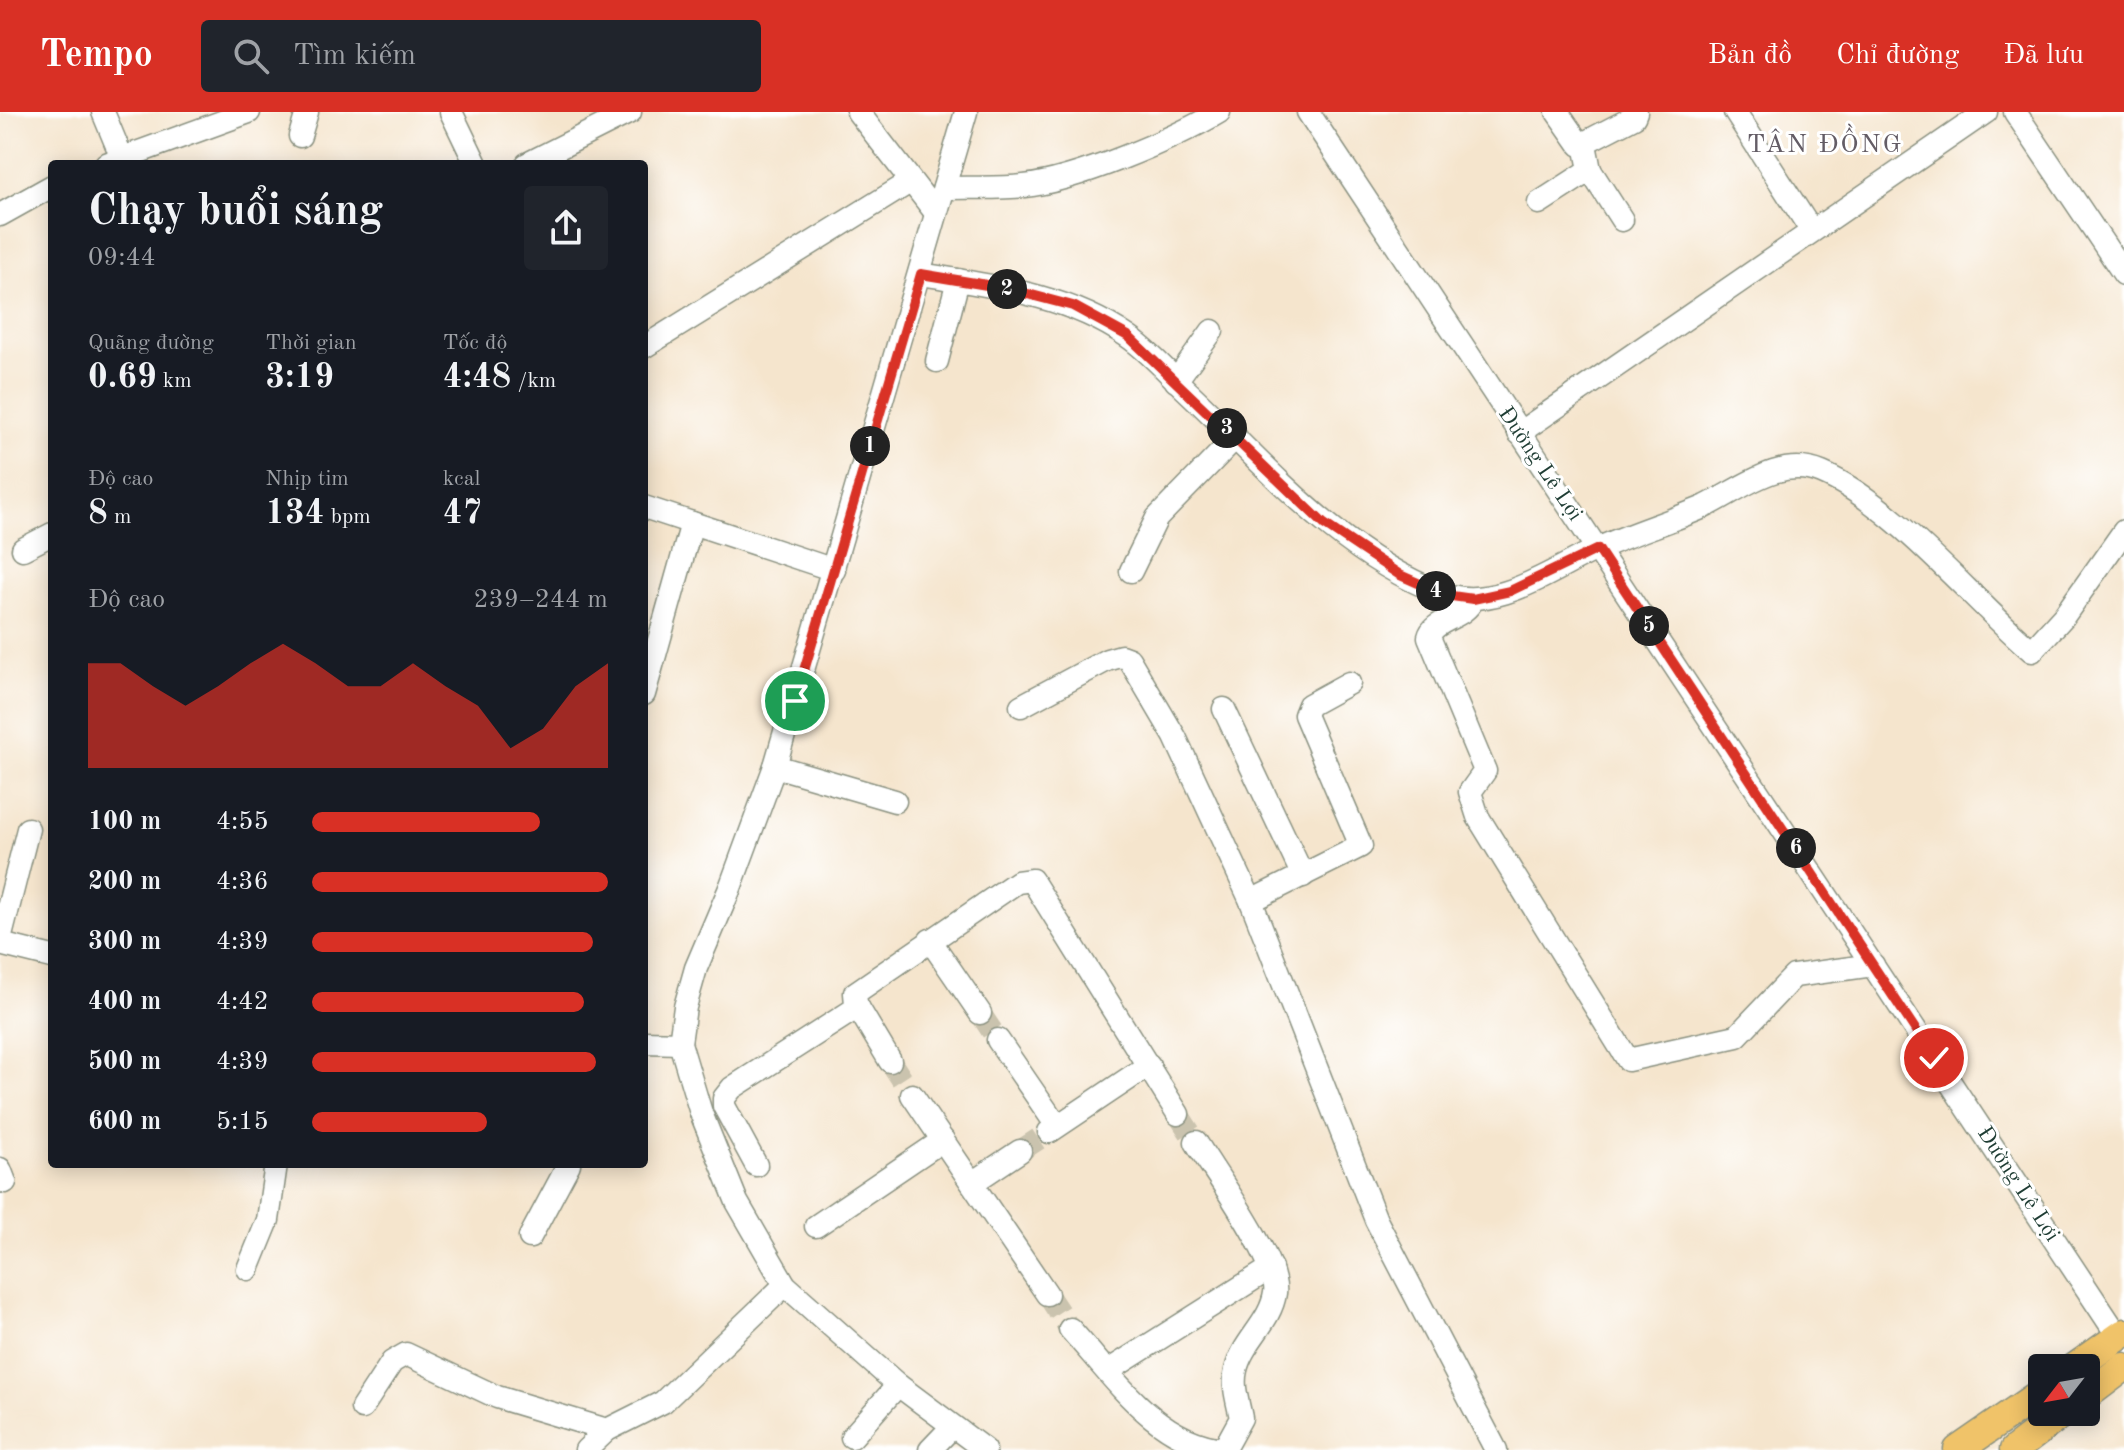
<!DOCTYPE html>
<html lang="vi">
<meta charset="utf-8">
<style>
body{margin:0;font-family:"Old Standard TT",serif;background:#20242c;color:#f1f3f6;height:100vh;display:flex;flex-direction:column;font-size:30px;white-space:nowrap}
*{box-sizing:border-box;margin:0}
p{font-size:26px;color:#9ea1a6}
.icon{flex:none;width:44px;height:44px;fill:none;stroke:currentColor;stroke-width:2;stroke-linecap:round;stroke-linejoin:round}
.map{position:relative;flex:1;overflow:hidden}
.panel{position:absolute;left:48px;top:48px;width:600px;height:1008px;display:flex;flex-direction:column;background:#171b24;border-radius:8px;box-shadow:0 4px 20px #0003}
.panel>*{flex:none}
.needle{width:52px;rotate:239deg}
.tools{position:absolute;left:2028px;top:1242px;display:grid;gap:16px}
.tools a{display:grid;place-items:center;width:72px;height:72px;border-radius:8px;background:#171b24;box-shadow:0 4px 20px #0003;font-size:40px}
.pin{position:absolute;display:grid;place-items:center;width:68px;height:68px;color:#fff;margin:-34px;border:4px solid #fff;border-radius:50%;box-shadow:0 2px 8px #0007}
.km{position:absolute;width:40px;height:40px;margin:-20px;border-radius:50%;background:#222;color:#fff;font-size:22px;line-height:40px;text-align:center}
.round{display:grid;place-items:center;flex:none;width:84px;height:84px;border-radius:8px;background:#20242c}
.headline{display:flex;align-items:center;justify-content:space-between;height:136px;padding:0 40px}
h1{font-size:44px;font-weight:600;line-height:60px}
.metrics{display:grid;grid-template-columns:repeat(3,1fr);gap:12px;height:136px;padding:8px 40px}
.metrics div{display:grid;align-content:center}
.metrics b{font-size:34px;font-weight:600}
.metrics small{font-size:22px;font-weight:400}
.metrics p{font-size:22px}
.chart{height:224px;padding:16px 40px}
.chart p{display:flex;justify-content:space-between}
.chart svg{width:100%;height:144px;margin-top:8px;fill:#d93025;opacity:.7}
ul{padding:0 40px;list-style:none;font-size:26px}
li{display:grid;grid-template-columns:128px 96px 1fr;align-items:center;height:60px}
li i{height:20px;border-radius:10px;background:#d93025}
header{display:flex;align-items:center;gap:48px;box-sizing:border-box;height:112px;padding:0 40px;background:#d93025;color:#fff}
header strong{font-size:38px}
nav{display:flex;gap:44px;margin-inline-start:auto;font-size:28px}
.search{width:560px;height:72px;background:#20242c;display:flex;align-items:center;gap:20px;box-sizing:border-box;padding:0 28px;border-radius:8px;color:#9ea1a6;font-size:30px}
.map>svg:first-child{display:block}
</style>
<header>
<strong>Tempo</strong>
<div class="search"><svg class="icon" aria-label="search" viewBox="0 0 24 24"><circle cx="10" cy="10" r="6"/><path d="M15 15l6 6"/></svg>Tìm kiếm</div>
<nav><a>Bản đồ</a><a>Chỉ đường</a><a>Đã lưu</a></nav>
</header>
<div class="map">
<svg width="2124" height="1338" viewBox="0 0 2124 1338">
<rect width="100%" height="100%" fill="#fff"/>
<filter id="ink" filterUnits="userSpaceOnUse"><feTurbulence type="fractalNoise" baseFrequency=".0125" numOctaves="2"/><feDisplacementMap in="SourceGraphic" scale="16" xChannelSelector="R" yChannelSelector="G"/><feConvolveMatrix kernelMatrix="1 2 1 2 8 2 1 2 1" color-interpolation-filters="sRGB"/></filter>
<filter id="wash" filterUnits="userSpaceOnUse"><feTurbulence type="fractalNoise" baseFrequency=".006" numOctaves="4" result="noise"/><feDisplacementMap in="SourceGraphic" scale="32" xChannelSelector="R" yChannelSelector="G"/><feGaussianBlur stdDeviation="1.8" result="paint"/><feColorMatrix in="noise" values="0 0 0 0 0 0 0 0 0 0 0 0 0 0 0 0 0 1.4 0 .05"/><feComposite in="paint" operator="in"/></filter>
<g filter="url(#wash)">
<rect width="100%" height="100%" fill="#f5e5cd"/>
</g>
<g filter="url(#ink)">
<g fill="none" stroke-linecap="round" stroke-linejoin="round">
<!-- minor-tunnel -->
<g stroke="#cac3ae" stroke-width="22" stroke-dasharray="22 11" stroke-linecap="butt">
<polyline points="980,901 998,928"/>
<polyline points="890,949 912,983"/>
<polyline points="1178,1002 1196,1030"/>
<polyline points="1020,1039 1049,1020"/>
<polyline points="1047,1182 1070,1217"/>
</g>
<defs>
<g id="minor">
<polyline points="103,0 122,46"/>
<polyline points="451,0 476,52"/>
<polyline points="858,0 936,101"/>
<polyline points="966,0 775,654 730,776 696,856 685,895 680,931 701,1001 737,1090 785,1173 898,1273 985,1338"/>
<polyline points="1308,0 2118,1224"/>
<polyline points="1557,0 1580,33 1634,5 1636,0"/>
<polyline points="1735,0 1811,118"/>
<polyline points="2015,0 2124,162"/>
<polyline points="300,24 307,0"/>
<polyline points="106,52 249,0"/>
<polyline points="527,52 630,0"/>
<polyline points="1590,58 1622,108"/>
<path d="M944 76C971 75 998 77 1024 74 1075 69 1174 27 1219 0"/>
<polyline points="1539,91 1590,58 1585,32"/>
<polyline points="0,103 52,74"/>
<path d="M921 162C991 174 1066 182 1127 224 1148 238 1167 260 1185 277 1264 351 1338 442 1441 481 1494 501 1550 459 1595 438 1631 421 1670 410 1706 394 1741 377 1780 343 1822 361 1893 391 1971 487 2032 539L2064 504 2124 419"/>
<polyline points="644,235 910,70"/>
<polyline points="937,249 958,168"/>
<polyline points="1176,269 1212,219"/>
<polyline points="1519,321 1986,0"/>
<polyline points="644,395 834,458"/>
<polyline points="23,437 52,422"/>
<polyline points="1131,459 1157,406 1236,325"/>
<path d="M1473 487C1465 507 1433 507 1429 525L1485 659 1470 680 1478 705 1628 948 1737 924 1794 864 1873 853"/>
<polyline points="644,582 692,411"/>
<polyline points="1021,594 1107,548 1121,544 1129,547 1175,625 1251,789 1376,1108 1496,1338"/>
<polyline points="1224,597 1303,764"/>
<polyline points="775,654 895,689"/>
<polyline points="1251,789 1361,734 1305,603 1309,593 1349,571"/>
<polyline points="0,828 28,717"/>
<polyline points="930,828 980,901"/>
<polyline points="0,832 52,845"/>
<polyline points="998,928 1057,1014"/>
<polyline points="644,930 680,931"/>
<polyline points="890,949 856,892 855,881 1017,770 1032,768 1178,1002"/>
<polyline points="912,983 1047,1182"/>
<polyline points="1049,1020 1149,953"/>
<path d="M1196 1030C1214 1060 1280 1150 1275 1181 1271 1210 1242 1230 1236 1258 1232 1274 1238 1290 1241 1306L1224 1337"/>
<polyline points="756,1053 724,994 724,986 732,976 858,895"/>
<polyline points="0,1057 5,1070"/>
<polyline points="972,1071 1020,1039"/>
<polyline points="816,1114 943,1028"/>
<polyline points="530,1125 569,1052"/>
<polyline points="248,1157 268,1108 276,1052"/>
<path d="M1070 1217C1113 1264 1156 1331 1224 1337"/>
<polyline points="1108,1259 1271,1156"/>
<polyline points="362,1296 392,1250 406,1242 497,1285 607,1318"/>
<polyline points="852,1325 898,1273"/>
<polyline points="586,1338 607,1318 663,1290 785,1173"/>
<polyline points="930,1338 952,1315"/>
</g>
<g id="major">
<polyline points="2074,1256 2124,1221"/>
<polyline points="2086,1284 2124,1255"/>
<polyline points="1958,1338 2042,1280"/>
<polyline points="2014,1338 2064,1300"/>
</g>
</defs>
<!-- minor casing -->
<use href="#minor" stroke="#8a9180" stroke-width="25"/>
<!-- major casing -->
<use href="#major" stroke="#8a9180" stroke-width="31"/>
<!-- minor -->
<use href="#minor" stroke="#fff" stroke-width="22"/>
<!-- major -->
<use href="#major" stroke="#f0c369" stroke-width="28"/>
</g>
</g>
<g fill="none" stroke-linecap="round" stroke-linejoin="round" filter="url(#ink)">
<defs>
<polyline id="route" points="795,589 921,162 1005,176 1073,194 1128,224 1324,412 1400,463 1445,483 1473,487 1510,479 1598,437 1934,946"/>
</defs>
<!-- route casing -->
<use href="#route" stroke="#fff" stroke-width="16"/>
<!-- route -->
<use href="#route" stroke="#d93025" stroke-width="10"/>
</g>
<g text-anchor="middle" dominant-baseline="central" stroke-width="6" stroke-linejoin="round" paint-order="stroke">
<!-- street labels -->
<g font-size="22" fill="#1f3d34" stroke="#fff">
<text transform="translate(1540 352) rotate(56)">Đường Lê Lợi</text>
<text transform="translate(2018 1072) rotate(57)">Đường Lê Lợi</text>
</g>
<!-- quarter labels -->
<g font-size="26" letter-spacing="2" fill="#645d66" stroke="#fff">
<text x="1825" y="33">TÂN ĐỒNG</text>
</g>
</g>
</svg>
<div class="tools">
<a><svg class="needle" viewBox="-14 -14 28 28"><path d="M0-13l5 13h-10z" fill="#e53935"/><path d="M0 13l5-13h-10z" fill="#9ea1a6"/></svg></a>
</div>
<div class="pin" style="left:795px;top:589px;background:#1e9e55"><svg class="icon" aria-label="arrive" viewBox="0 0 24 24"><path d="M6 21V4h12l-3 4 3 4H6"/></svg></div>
<div class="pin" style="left:1934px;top:946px;background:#d93025"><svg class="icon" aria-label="check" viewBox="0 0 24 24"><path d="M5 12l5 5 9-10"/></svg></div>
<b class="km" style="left:870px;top:334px">1</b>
<b class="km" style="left:1007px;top:177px">2</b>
<b class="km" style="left:1227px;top:316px">3</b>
<b class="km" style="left:1436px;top:479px">4</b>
<b class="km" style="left:1649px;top:514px">5</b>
<b class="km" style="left:1796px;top:736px">6</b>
<section class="panel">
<div class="headline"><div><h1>Chạy buổi sáng</h1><p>09:44</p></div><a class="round"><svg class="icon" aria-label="share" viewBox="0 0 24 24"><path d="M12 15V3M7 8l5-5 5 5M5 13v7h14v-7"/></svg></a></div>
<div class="metrics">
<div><p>Quãng đường</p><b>0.69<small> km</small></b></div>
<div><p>Thời gian</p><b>3:19</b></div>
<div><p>Tốc độ</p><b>4:48<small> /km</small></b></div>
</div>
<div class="metrics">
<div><p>Độ cao</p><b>8<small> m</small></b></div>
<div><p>Nhịp tim</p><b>134<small> bpm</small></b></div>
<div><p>kcal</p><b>47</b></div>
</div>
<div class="chart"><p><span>Độ cao</span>239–244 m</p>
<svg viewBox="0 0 160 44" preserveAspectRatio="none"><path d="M0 44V12L10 12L20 19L30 25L40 19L50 12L60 6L70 12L80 19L90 19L100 12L110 19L120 25L130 38L140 32L150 19L160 12V44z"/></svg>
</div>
<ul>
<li><b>100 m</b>4:55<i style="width:77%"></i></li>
<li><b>200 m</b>4:36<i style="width:100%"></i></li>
<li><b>300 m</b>4:39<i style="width:95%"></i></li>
<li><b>400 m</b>4:42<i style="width:92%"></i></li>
<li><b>500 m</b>4:39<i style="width:96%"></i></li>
<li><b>600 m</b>5:15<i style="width:59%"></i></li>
</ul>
</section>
</div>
